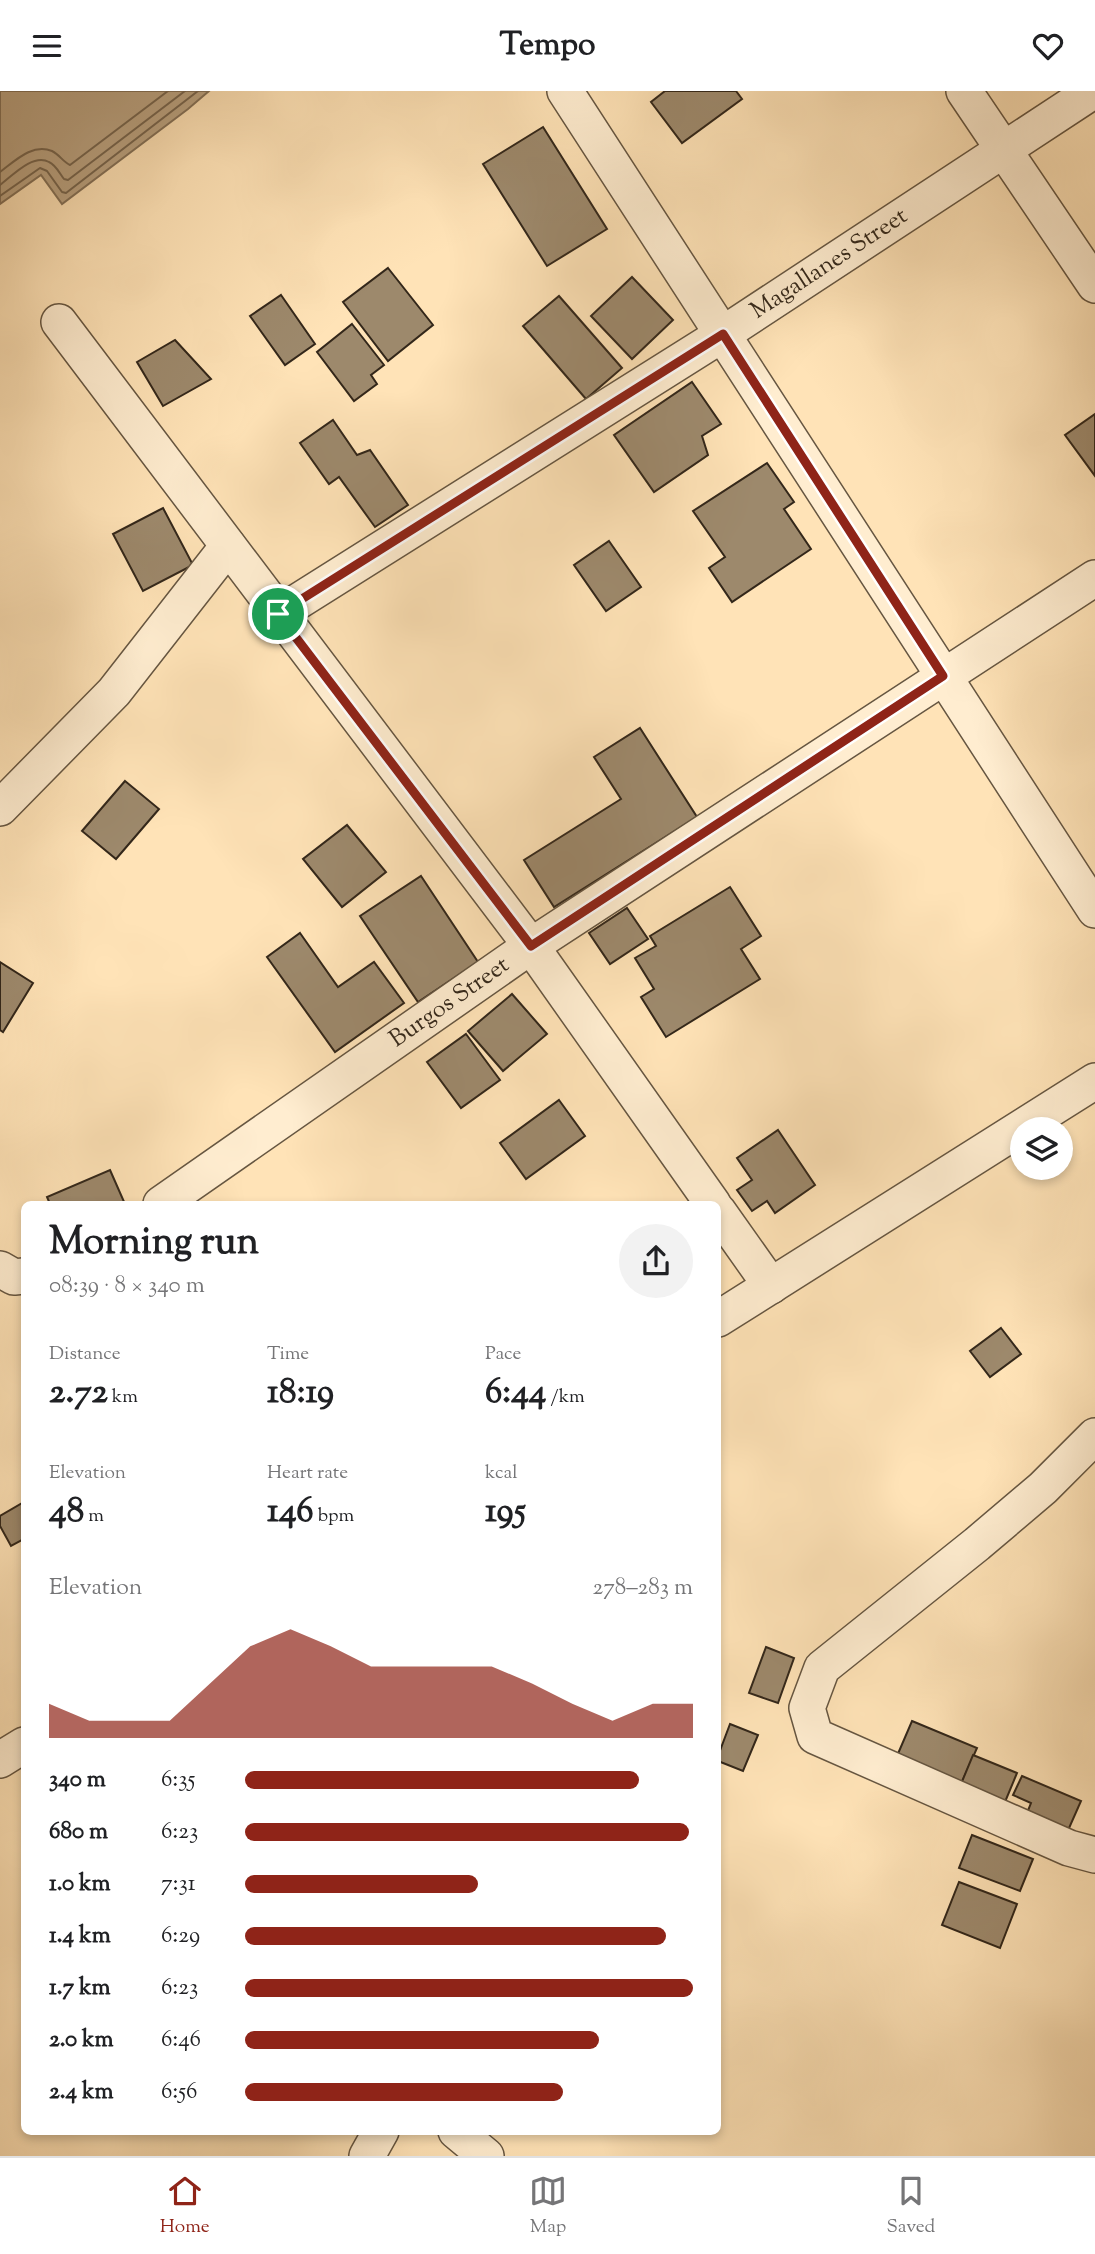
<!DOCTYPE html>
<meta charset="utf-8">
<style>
body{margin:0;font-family:"Sorts Mill Goudy",serif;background:#f2f2f2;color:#202124;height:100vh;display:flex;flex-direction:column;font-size:26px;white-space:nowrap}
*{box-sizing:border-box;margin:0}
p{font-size:23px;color:#757577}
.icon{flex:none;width:38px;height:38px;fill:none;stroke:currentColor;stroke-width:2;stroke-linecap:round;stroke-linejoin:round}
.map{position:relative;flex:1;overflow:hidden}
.panel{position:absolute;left:21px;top:1110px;width:700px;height:934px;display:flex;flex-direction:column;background:#fff;border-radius:10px;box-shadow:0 4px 10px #0003}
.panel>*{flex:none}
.fabs{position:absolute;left:1010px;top:1026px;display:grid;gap:14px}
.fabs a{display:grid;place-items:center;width:63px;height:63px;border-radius:50%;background:#fff;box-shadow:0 4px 10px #0003;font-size:35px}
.pin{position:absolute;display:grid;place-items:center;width:60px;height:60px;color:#fff;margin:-30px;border:4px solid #fff;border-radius:50%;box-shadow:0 2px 7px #0007}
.round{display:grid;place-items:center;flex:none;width:74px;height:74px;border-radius:37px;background:#f2f2f2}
.overview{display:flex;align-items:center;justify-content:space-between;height:119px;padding:0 28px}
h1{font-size:38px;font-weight:700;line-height:52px}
.stats{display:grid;grid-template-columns:repeat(3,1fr);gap:10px;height:119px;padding:7px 28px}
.stats div{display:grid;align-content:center}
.stats b{font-size:35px;font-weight:700}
.stats small{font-size:19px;font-weight:400}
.stats p{font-size:19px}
.chart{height:196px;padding:14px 28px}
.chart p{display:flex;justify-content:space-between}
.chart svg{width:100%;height:126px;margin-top:7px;fill:#8f2418;opacity:.7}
ul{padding:0 28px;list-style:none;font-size:23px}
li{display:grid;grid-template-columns:112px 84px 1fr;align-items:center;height:52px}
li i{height:18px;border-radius:9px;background:#8f2418}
header{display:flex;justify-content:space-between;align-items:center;height:91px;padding:0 28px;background:#fff;font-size:32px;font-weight:700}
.tabs{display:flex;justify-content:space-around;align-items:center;height:98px;border-top:2px solid #e0e0e0;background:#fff;font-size:19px;color:#757577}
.tabs a{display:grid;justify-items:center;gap:4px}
.tabs .active{color:#8f2418}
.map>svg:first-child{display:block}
</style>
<header><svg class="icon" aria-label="menu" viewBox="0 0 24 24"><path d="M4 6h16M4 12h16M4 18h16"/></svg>Tempo<svg class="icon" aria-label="heart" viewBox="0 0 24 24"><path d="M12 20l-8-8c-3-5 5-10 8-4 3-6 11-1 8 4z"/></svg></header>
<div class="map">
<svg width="1095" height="2065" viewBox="0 0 1095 2065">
<rect width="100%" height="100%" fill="#ffe3b7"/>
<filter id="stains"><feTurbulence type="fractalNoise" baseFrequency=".00286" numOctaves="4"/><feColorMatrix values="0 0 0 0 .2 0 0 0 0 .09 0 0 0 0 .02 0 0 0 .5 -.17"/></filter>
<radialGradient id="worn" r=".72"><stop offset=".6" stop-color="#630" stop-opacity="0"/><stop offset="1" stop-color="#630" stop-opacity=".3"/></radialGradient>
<!-- water -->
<polygon fill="#baa382" stroke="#847158" stroke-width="2" points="0,0 209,0 188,18 62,113 41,84 0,113"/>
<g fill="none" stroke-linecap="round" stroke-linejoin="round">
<!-- shore -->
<g stroke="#76654e" stroke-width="2">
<path d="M0 81C15 70 32 52 52 60 60 64 63 71 70 74L168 0"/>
<path d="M0 94C12 85 33 62 49 71 56 74 60 83 64 88L68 89 185 0"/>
<polyline points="0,105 40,77 47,80 62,101 66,102 198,0"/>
</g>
</g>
<!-- building -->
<g fill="#9d896c" stroke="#33271a" stroke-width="2">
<polygon points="665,0 736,0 742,8 682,52 651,11"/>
<polygon points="543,36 607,138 547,175 483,73"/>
<polygon points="388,177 433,234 388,270 343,211"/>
<polygon points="632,186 673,229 632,268 591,225"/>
<polygon points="281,204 315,253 285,274 250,225"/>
<polygon points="559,205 622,277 586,308 523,235"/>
<polygon points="352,233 384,274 371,284 377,293 354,310 317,261"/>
<polygon points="175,249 211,288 163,315 137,271"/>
<polygon points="692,291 721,333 702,345 708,364 654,401 614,344"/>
<polygon points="1095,323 1095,385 1065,344"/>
<polygon points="333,329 357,364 370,359 408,414 375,436 339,386 329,393 300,352"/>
<polygon points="767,372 794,411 784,418 811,458 732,511 709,477 725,466 693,420"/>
<polygon points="163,417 193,474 143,500 113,443"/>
<polygon points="609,450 641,496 606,520 574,474"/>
<polygon points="640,637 697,726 554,816 524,769 621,708 594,666"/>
<polygon points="125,690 159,718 116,768 82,740"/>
<polygon points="347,734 386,781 342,816 303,768"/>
<polygon points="421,785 478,871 418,911 360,825"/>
<polygon points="730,796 761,845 741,858 760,888 666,946 641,906 654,898 635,867 656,855 650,845"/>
<polygon points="627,817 648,848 610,873 589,842"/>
<polygon points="300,842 338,896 374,871 404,912 335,961 267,866"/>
<polygon points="0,871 33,892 3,941 0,939"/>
<polygon points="512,903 547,943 503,980 468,940"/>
<polygon points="466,943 500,989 461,1017 427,971"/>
<polygon points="559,1009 585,1045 526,1088 500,1052"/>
<polygon points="778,1039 815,1094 775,1122 767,1110 752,1120 737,1099 752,1089 737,1067"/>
<polygon points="110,1079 125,1113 50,1113 47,1106"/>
<polygon points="1001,1237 1021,1263 990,1286 970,1260"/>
<polygon points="24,1411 24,1448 11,1455 0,1435 0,1425"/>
<polygon points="766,1556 794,1567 778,1612 749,1602"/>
<polygon points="912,1630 977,1657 961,1693 894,1672"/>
<polygon points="730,1633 758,1644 743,1680 718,1670 718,1665"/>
<polygon points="973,1664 1017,1682 1005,1711 961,1693"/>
<polygon points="1022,1685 1081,1710 1066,1744 1025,1727 1031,1712 1013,1704"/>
<polygon points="972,1744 1033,1768 1020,1800 959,1777"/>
<polygon points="959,1791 1017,1813 1000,1857 942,1834"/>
</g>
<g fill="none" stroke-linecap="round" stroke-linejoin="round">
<defs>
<g id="minor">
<polyline points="565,0 1095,819"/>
<polyline points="964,0 1095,194"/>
<polyline points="59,231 531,855 713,1113"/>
<path id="s1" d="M278 523 723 243 1093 0"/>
<polyline points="0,717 114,601 228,455"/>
<path id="s2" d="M161 1113 531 855 1095 487"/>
<polyline points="718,1120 771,1195"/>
<polyline points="0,1178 14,1186 24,1185"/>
<polyline points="718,1228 1095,990"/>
<polyline points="1095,1345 1043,1397 977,1453 822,1577 807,1617 815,1645 1069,1757 1095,1764"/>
<polyline points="0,1669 24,1654"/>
<polyline points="456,2040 486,2065"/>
<polyline points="367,2065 381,2040"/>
</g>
</defs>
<!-- minor casing -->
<use href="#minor" stroke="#665641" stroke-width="38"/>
<!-- minor -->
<use href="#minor" stroke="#ffedd0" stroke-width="35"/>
</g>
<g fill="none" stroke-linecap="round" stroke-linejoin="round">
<defs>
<polygon id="route" points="723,243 943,585 531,855 278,523"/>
</defs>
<!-- route casing -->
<use href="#route" stroke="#fff" stroke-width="14"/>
<!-- route -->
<use href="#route" stroke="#8f2418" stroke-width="9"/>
</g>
<g text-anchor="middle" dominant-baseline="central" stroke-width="5" stroke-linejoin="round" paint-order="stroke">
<!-- street labels -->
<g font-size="24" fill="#33271a" stroke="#ffedd0">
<text stroke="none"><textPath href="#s1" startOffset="653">Magallanes Street</textPath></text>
<text stroke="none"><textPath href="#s2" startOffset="352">Burgos Street</textPath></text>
</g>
</g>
<rect width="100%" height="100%" filter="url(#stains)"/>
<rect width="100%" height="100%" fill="url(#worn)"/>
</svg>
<div class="fabs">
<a><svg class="icon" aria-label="layers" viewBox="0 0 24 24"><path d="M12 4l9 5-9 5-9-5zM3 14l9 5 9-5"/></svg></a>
</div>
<div class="pin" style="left:278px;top:523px;background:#1e9e55"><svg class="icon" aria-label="arrive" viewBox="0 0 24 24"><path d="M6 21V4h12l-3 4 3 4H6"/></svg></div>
<section class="panel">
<div class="overview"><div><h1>Morning run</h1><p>08:39 · 8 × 340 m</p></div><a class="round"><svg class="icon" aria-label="share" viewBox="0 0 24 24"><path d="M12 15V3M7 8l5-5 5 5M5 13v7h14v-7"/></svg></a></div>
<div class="stats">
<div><p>Distance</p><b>2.72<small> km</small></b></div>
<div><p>Time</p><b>18:19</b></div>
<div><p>Pace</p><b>6:44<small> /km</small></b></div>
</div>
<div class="stats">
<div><p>Elevation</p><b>48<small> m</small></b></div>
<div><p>Heart rate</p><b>146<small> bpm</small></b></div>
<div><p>kcal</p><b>195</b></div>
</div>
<div class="chart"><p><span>Elevation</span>278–283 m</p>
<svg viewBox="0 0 160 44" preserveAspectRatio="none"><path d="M0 44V32L10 38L20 38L30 38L40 25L50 12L60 6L70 12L80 19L90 19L100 19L110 19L120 25L130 32L140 38L150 32L160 32V44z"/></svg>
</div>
<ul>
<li><b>340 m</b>6:35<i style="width:88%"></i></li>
<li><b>680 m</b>6:23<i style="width:99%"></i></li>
<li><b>1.0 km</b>7:31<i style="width:52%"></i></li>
<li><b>1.4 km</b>6:29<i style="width:94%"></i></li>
<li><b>1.7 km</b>6:23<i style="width:100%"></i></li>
<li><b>2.0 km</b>6:46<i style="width:79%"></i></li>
<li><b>2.4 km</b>6:56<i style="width:71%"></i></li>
</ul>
</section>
</div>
<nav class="tabs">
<a class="active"><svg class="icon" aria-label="home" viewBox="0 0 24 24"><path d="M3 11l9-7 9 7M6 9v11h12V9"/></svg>Home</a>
<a><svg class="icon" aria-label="map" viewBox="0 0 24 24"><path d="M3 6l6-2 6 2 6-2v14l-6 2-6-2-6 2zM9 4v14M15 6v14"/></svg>Map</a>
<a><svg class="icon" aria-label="saved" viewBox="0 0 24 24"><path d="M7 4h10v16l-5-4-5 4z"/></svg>Saved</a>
</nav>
